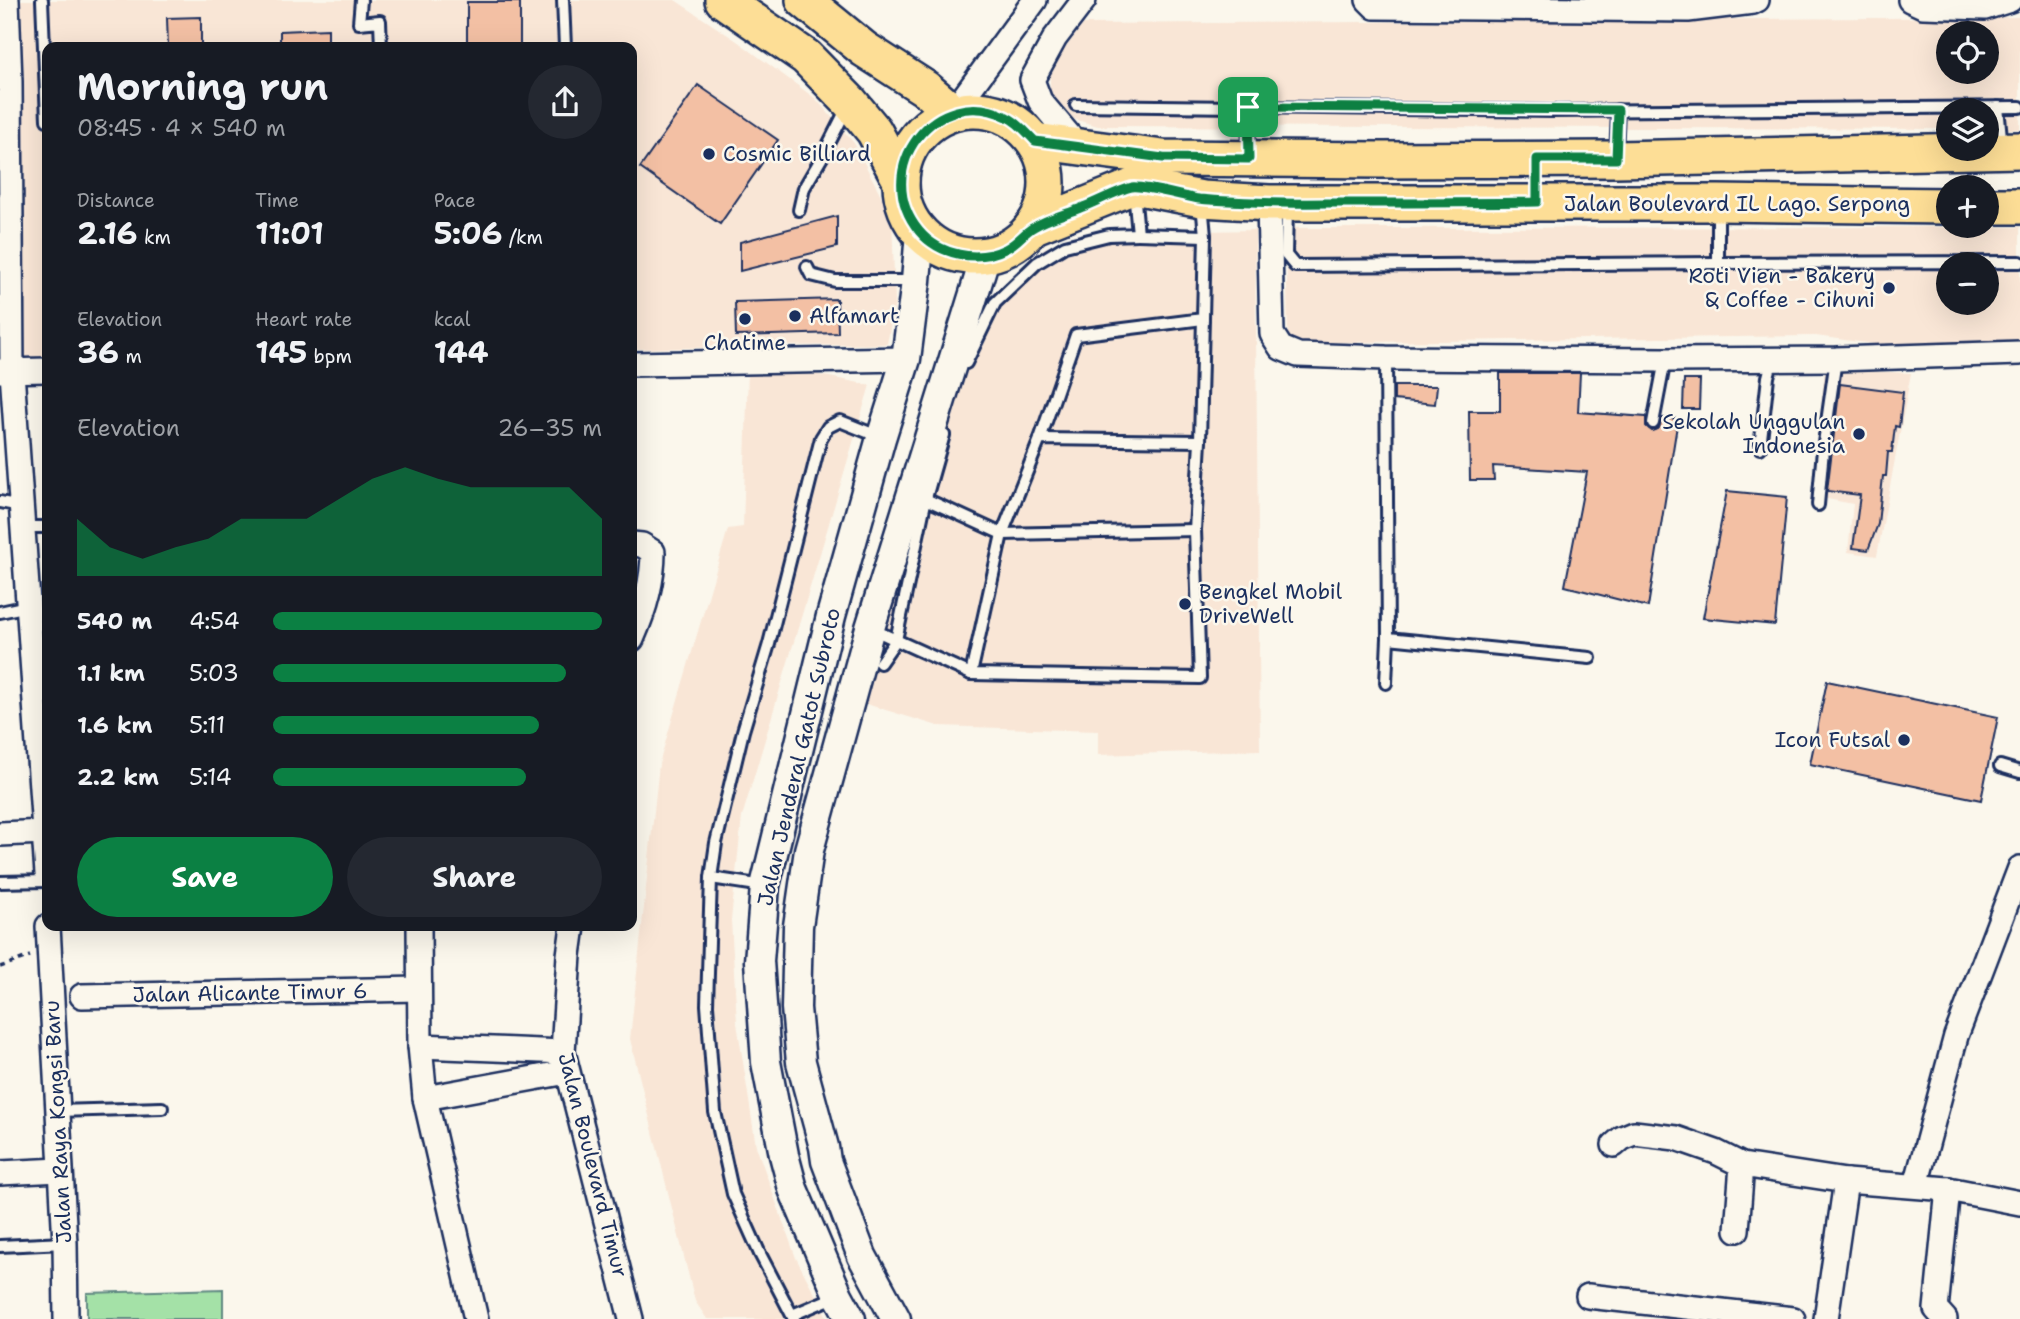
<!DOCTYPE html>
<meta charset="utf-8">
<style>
body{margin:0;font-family:"Shantell Sans",sans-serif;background:#242831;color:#f1f3f6;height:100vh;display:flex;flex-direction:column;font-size:26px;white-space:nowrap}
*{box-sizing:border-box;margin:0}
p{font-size:23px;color:#9ea1a6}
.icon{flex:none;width:38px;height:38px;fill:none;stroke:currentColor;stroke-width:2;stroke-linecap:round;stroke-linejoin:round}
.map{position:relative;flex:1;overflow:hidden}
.drawer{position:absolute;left:42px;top:42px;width:595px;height:889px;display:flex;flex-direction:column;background:#171b24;border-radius:14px;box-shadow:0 7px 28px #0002}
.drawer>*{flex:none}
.tools{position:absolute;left:1936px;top:21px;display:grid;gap:14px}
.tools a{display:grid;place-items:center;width:63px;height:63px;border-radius:50%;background:#171b24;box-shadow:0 7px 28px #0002;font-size:35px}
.pin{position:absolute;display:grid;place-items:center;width:60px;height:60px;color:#fff;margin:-30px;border-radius:14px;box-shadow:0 4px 10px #0006}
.round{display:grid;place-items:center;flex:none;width:74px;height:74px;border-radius:37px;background:#242831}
.head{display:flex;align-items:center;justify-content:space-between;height:119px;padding:0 35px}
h1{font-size:38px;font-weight:700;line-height:52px}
.stats{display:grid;grid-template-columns:repeat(3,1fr);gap:10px;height:119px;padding:7px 35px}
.stats div{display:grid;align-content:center}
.stats b{font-size:30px;font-weight:700}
.stats small{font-size:19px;font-weight:400}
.stats p{font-size:19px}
.chart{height:196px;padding:14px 35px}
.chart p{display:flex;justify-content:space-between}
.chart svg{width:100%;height:126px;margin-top:7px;fill:#0b8043;opacity:.7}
.primary-button{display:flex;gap:14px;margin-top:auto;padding:14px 35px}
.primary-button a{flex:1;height:80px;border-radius:42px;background:#0b8043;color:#fff;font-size:28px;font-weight:700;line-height:80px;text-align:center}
.primary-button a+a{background:#242831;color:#f1f3f6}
ul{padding:0 35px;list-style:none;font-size:23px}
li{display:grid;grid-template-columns:112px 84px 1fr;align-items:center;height:52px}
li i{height:18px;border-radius:9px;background:#0b8043}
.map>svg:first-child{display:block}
</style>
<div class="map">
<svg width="2020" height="1319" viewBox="0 0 2020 1319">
<rect width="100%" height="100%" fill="#fbf7ec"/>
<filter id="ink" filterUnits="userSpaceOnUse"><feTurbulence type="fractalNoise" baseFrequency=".0143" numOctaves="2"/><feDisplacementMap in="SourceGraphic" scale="14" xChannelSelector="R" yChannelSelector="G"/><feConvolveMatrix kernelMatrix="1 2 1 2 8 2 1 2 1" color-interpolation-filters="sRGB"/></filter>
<g filter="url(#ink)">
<!-- built -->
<g fill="#f9e6d6" fill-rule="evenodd">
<polygon points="16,0 675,0 737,41 816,99 854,143 892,217 895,303 887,344 632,349 632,47 47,47 47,359 33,360 22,356"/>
<path d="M2020 17V129H1986V110H1948V129L1098 126 1066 117 1050 93V69L1083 24ZM1948 33H1986V72H1948Z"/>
<path d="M2020 227V346L1895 347 1816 336 1288 343 1286 228ZM1948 264H1986V303H1948Z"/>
<polygon points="1255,230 1260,750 1098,755 1098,731 938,726 863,703 973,326 1008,281 1045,248 1100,233"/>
<polygon points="1825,369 1911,373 1877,556 1848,552 1853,504 1812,496"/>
<polygon points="748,370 814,374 870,385 742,817 731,920 737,1023 756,1146 796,1258 828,1319 707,1319 695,1301 630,1039 659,764 728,529 743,527"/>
</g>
<!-- pitch -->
<polygon fill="#a4e1a7" stroke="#608882" stroke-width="2" points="223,1289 223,1319 87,1319 87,1293"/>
<!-- building -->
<g fill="#f3c0a4" stroke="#1b2f5e" stroke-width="2">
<rect x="467" y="2" width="53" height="45"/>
<polygon points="201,17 201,47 168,47 167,18"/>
<polygon points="328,29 328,47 280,47 280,31"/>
<polygon points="698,85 778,140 720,224 640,168"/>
<polygon points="837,216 837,247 740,271 740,242"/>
<polygon points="837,299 838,333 736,336 735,302"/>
<polygon points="1500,373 1580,373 1578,412 1646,417 1646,426 1652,431 1659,428 1662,418 1678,419 1648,607 1565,586 1587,472 1493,466 1494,480 1470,480 1469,411 1500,411"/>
<polygon points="1684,380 1700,380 1699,409 1683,409"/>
<polygon points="1840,384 1903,392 1899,427 1895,426 1892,452 1888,452 1886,476 1883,476 1878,524 1868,550 1853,548 1860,495 1827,491"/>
<polygon points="1394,386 1437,386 1435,404 1394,400"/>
<polygon points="1727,491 1787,497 1775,625 1703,618"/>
<polygon points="1827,681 1998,717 1981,800 1810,764"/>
</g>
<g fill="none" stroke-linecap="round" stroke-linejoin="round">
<defs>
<g id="service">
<polyline points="42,0 47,120"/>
<polyline points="361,0 359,23 380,21 381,47"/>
<polyline points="563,0 565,47"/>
<polyline points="1076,105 1552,111 2020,107"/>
<polyline points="1248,107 1249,156"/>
<polyline points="1998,107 2002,147"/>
<polyline points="1616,156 1618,110"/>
<polyline points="1287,208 1286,255 1295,266 1718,263"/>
<polyline points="1718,208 1718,263 2020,262"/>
<polyline points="799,210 804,188 821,159 847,108"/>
<polyline points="1138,234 1205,236"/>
<polyline points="807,267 811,275 835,281 914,281"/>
<polyline points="1386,358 1388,638 1386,683"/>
<polyline points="966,363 995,303 1037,263 1065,246 1109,235 1138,234 1134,191"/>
<polyline points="1653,423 1665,360"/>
<polyline points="1040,439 1076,335 1203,319"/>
<polyline points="1760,448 1768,377 1773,358"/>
<polyline points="919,496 1002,534 1195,530"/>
<polyline points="0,502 21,506"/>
<polyline points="1818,505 1823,450 1836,359"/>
<polyline points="23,527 47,527"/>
<polyline points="0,612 28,606"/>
<polyline points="872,629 896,640 926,498 944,435"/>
<polyline points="1388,638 1590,658"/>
<polyline points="880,663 896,640 971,674 1200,678 1195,530 1200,441 1205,236 1202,203"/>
<polyline points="971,674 1002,534 1040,439 1200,441"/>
<polyline points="2000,766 2020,772"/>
<polyline points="711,878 764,886"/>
<polyline points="0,882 47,881"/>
<polyline points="57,1111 162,1108"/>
<polyline points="0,1246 65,1243"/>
<polyline points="792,1315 837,1296"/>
<polyline points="794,1319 760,1254 733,1194 715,1112 707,1005 711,878 716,843 743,731 769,644 821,438 828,427 840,421 880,437"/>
</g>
<g id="minor">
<polyline points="7,0 10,82 12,372 47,874"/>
<polyline points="1368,0 1375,7 1688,10 1753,2 1757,0"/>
<polyline points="1910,0 1923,6 1985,8 2010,0"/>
<polyline points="953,112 1035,0"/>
<polyline points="1079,147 1040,101 1032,80 1055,38 1084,0"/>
<polyline points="1269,203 1272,334 1281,348 1298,355 1386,358 1665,360 1836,359 2020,353"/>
<polyline points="632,364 906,359"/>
<polyline points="0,371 47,370"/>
<path d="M632 544 642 545 653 552C653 581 644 612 632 639"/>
<polyline points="0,834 45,832"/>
<polyline points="48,926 65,1243 66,1319"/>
<polyline points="419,926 420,1046 425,1098 476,1319"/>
<polyline points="573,926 569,955 563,1052 631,1319"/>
<polyline points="82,996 419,989"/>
<polyline points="420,1046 563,1052"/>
<polyline points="425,1098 567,1072"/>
<polyline points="1614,1145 1622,1138 1634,1133 1676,1138 1716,1152 1742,1165 1846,1181 1948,1189 2020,1203"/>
<polyline points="0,1173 60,1170"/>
<polyline points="1916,1185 1956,1036 2020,868"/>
<polyline points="1737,1230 1742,1165"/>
<polyline points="1588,1296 1793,1319"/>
<polyline points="1826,1319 1846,1181"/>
<polyline points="1945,1319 1936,1309 1948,1189"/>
</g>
<g id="tertiary">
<polyline points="851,1319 838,1295 793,1189 784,1155 766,1062 759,961 765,886 831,616 881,438 906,359 916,281 920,232"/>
<polyline points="896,1319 862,1256 826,1161 824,1147 801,1062 796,1008 798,926 809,850 870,628 986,255"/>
</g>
<g id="primary">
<polyline points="723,0 806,57 850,102 874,131 901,181"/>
<polyline points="804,0 864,49 926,89 953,112"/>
<circle cx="974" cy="183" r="73"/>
<polyline points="1035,141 1163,158 1380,160 1616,159 2020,150"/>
<polyline points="1986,206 2020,206"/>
<polyline points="1032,227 1134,186 1202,199 1269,203 1718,203 1948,206"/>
</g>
</defs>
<!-- service casing -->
<use href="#service" stroke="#1b2f5e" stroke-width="16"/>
<!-- minor casing -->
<use href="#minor" stroke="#1b2f5e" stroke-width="28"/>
<!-- tertiary casing -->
<use href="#tertiary" stroke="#1b2f5e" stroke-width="33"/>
<!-- primary casing -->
<use href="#primary" stroke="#1b2f5e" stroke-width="40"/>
<!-- path -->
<polyline stroke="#1b2f5e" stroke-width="3.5" stroke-dasharray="5 5" stroke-linecap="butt" points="0,967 30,956"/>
<!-- service -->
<use href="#service" stroke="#fbf7ec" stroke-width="10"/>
<!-- minor -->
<use href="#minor" stroke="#fbf7ec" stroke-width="23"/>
<!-- tertiary -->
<use href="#tertiary" stroke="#fbf7ec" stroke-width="28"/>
<!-- primary -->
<use href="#primary" stroke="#fdde96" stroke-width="35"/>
</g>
</g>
<g fill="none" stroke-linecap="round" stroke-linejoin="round" filter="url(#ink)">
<defs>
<path id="route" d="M1248 107 1618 110 1616 159H1537V202C1476 203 1414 203 1352 203 1319 203 1285 204 1252 202 1235 201 1217 201 1199 199 1186 197 1142 185 1132 187 1116 191 1099 201 1083 207 1067 214 1049 218 1034 227 1024 232 1018 243 1005 249 977 263 939 255 919 231 869 170 936 81 1007 117 1018 122 1026 132 1035 141L1163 158 1249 159Z"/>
</defs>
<!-- route casing -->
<use href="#route" stroke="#fff" stroke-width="14"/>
<!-- route -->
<use href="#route" stroke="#0b8043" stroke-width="9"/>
</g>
<!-- markers -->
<g fill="#1b2f5e" stroke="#fbf7ec" stroke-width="2.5">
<circle cx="709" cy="154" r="7"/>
<circle cx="1889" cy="288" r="7"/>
<circle cx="795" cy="316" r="7"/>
<circle cx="745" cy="319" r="7"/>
<circle cx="1859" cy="434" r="7"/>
<circle cx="1185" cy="604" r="7"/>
<circle cx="1904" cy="740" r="7"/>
</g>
<g text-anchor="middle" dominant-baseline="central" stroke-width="5" stroke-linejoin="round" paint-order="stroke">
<!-- poi labels -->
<g font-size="21" fill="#1b2f5e" stroke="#fbf7ec" text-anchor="start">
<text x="723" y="154">Cosmic Billiard</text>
<text x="1875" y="276" text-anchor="end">Roti Vien - Bakery<tspan x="1875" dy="24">&amp; Coffee - Cihuni</tspan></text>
<text x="809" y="316">Alfamart</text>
<text x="745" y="343" text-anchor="middle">Chatime</text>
<text x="1845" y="422" text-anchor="end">Sekolah Unggulan<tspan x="1845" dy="24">Indonesia</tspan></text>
<text x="1199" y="592">Bengkel Mobil<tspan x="1199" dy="24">DriveWell</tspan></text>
<text x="1890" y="740" text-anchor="end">Icon Futsal</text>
</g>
<!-- street labels -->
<g font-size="21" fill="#1b2f5e" stroke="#fbf7ec">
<text x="1737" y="204">Jalan Boulevard IL Lago. Serpong</text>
<text transform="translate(799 757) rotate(-77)">Jalan Jenderal Gatot Subroto</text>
<text transform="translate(250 993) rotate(-1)">Jalan Alicante Timur 6</text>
<text transform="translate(58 1122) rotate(-93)">Jalan Raya Kongsi Baru</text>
<text transform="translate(593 1165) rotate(76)">Jalan Boulevard Timur</text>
</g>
</g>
</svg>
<div class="tools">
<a><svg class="icon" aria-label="locate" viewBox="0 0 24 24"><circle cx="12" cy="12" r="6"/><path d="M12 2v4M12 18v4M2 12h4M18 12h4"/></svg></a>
<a><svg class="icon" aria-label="layers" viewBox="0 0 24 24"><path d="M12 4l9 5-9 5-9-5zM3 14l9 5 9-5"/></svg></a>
<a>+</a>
<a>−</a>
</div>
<div class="pin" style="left:1248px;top:107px;background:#1e9e55"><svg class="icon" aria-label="arrive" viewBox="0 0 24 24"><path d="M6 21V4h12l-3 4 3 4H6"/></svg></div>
<section class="drawer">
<div class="head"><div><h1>Morning run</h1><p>08:45 · 4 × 540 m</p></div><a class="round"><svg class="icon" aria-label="share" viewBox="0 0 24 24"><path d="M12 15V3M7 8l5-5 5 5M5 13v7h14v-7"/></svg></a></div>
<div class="stats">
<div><p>Distance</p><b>2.16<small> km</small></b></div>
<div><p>Time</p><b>11:01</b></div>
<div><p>Pace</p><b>5:06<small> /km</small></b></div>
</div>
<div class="stats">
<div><p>Elevation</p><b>36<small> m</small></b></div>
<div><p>Heart rate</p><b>145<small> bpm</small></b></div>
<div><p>kcal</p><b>144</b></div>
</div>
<div class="chart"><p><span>Elevation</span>26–35 m</p>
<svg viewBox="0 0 160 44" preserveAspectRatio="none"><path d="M0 44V24L10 34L20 38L30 34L40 31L50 24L60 24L70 24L80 17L90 10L100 6L110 10L120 13L130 13L140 13L150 13L160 24V44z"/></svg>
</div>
<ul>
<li><b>540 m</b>4:54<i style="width:100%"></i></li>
<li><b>1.1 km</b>5:03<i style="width:89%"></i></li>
<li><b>1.6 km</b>5:11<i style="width:81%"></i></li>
<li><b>2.2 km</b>5:14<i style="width:77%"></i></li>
</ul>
<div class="primary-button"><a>Save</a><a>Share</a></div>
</section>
</div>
